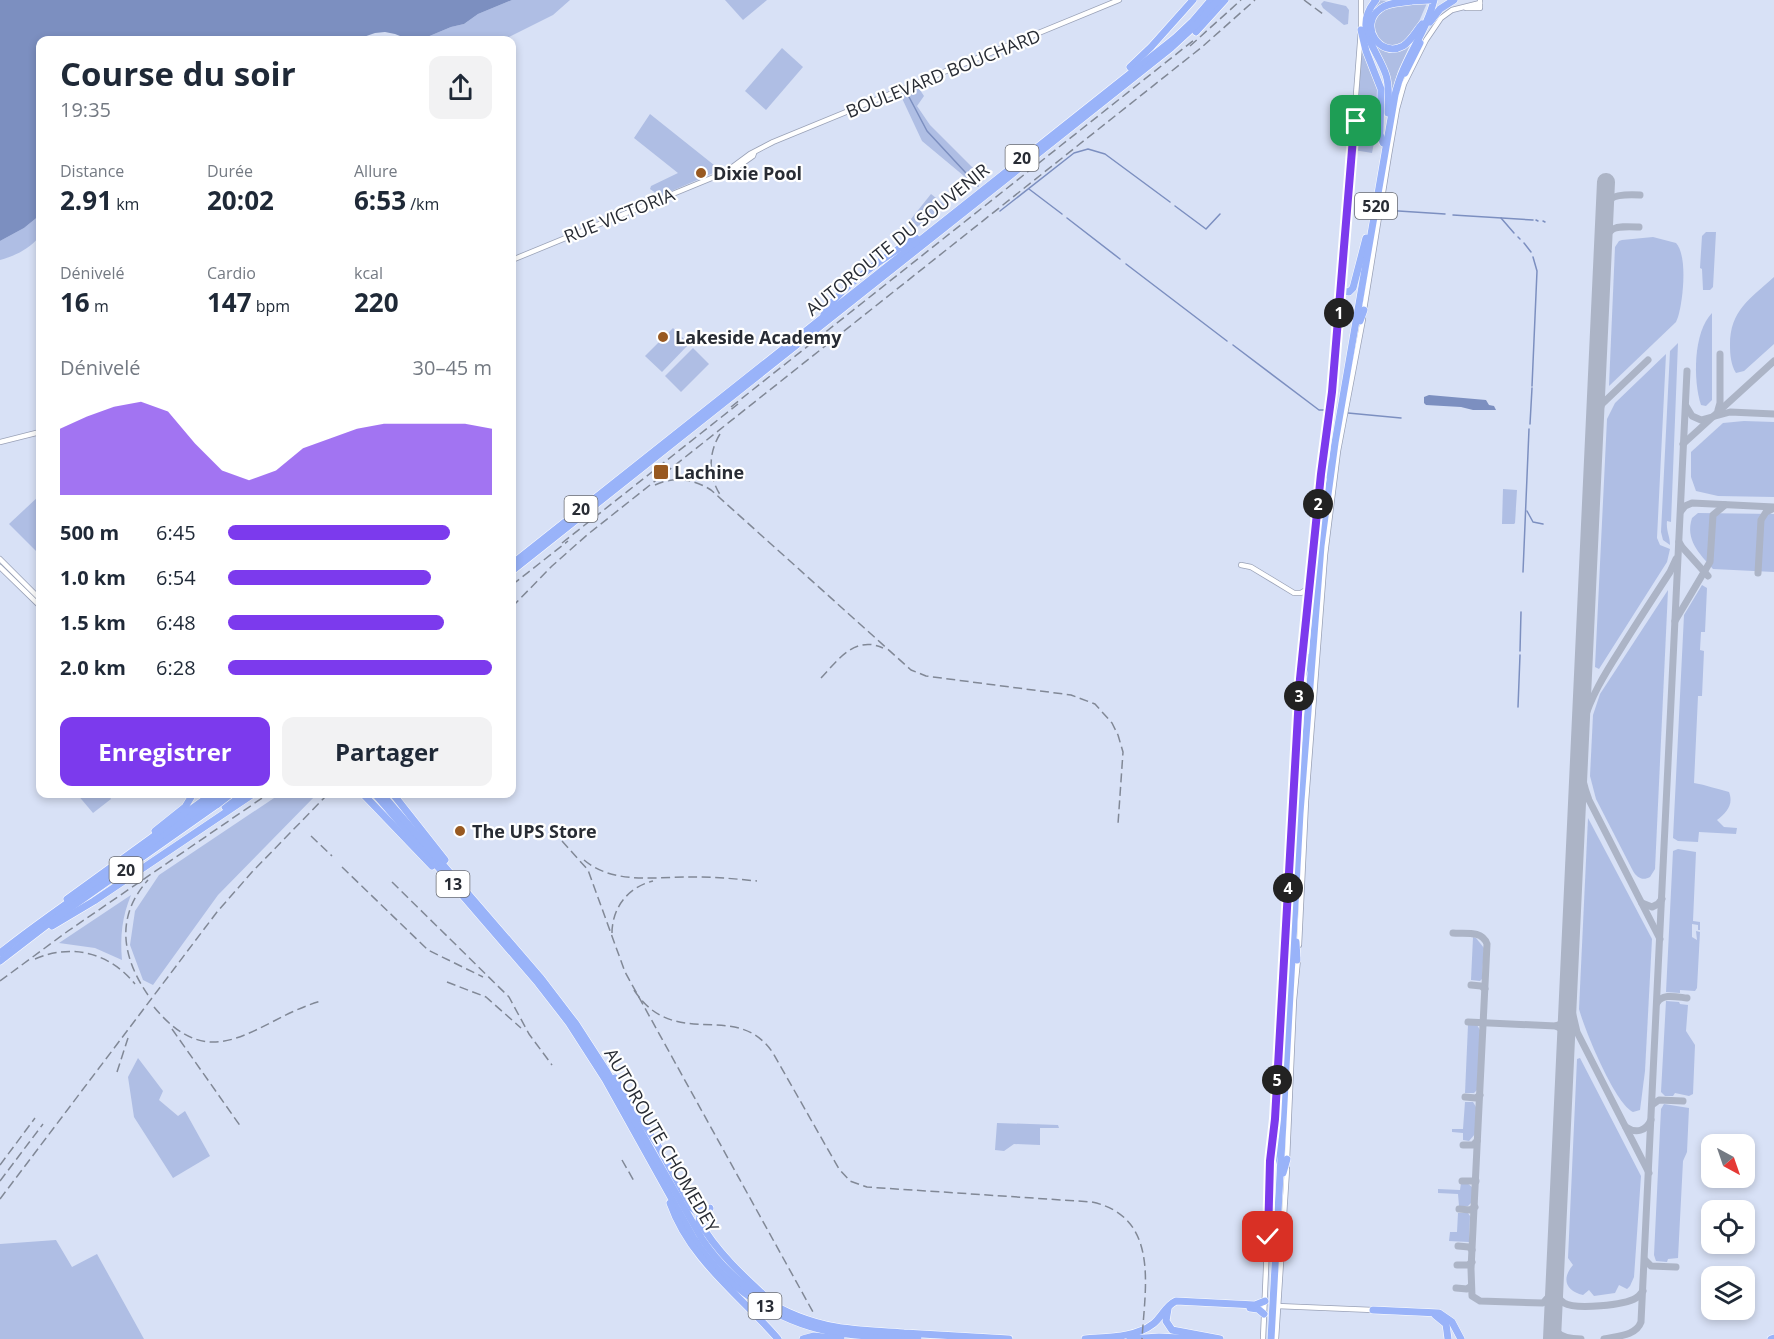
<!DOCTYPE html>
<html lang="fr">
<meta charset="utf-8">
<style>
body{margin:0;font-family:"Open Sans",sans-serif;background:#f2f2f3;color:#1f2937;height:100vh;display:flex;flex-direction:column;font-size:22px;white-space:nowrap}
*{box-sizing:border-box;margin:0}
p{font-size:20px;color:#747a83}
.icon{flex:none;width:33px;height:33px;fill:none;stroke:currentColor;stroke-width:2;stroke-linecap:round;stroke-linejoin:round}
.map{position:relative;flex:1;overflow:hidden}
.sheet{position:absolute;left:36px;top:36px;width:480px;height:762px;display:flex;flex-direction:column;background:#fff;border-radius:12px;box-shadow:0 3px 9px #0003}
.sheet>*{flex:none}
.needle{width:39px;rotate:140deg}
.buttons{position:absolute;left:1701px;top:1134px;display:grid;gap:12px}
.buttons a{display:grid;place-items:center;width:54px;height:54px;border-radius:12px;background:#fff;box-shadow:0 3px 9px #0003;font-size:30px}
.pin{position:absolute;display:grid;place-items:center;width:51px;height:51px;color:#fff;margin:-26px;border-radius:12px;box-shadow:0 3px 9px #0006}
.km{position:absolute;width:30px;height:30px;margin:-15px;border-radius:50%;background:#222;color:#fff;font-size:16px;line-height:30px;text-align:center}
.round{display:grid;place-items:center;flex:none;width:63px;height:63px;border-radius:12px;background:#f2f2f3}
.head{display:flex;align-items:center;justify-content:space-between;height:102px;padding:0 24px}
h1{font-size:33px;font-weight:700;line-height:45px}
.metrics{display:grid;grid-template-columns:repeat(3,1fr);gap:9px;height:102px;padding:6px 24px}
.metrics div{display:grid;align-content:center}
.metrics b{font-size:26px;font-weight:700}
.metrics small{font-size:16px;font-weight:400}
.metrics p{font-size:16px}
.chart{height:168px;padding:12px 24px}
.chart p{display:flex;justify-content:space-between}
.chart svg{width:100%;height:108px;margin-top:6px;fill:#7c3aed;opacity:.7}
.primary-button{display:flex;gap:12px;margin-top:auto;padding:12px 24px}
.primary-button a{flex:1;height:69px;border-radius:12px;background:#7c3aed;color:#fff;font-size:24px;font-weight:700;line-height:69px;text-align:center}
.primary-button a+a{background:#f2f2f3;color:#1f2937}
ul{padding:0 24px;list-style:none;font-size:20px}
li{display:grid;grid-template-columns:96px 72px 1fr;align-items:center;height:45px}
li i{height:15px;border-radius:8px;background:#7c3aed}
.map>svg:first-child{display:block}
</style>
<div class="map">
<svg width="1774" height="1339" viewBox="0 0 1774 1339">
<rect width="100%" height="100%" fill="#d8e1f6"/>
<!-- green -->
<g fill="#afbee4">
<polygon points="512,0 570,0 553,15 503,40 420,40 451,27 464,24 478,14"/>
<polygon points="725,0 767,0 743,20"/>
<polygon points="1377,0 1387,1 1386,4 1369,23 1385,49 1410,45 1398,71 1391,96 1368,32 1368,18"/>
<polygon points="1324,1 1346,6 1349,10 1348,24 1344,25 1323,8 1321,4"/>
<polygon points="1427,3 1417,26 1404,43 1389,47 1375,38 1374,17 1385,7"/>
<polygon points="1362,43 1380,90 1377,121 1366,102 1358,95"/>
<polygon points="782,48 803,67 766,110 745,91"/>
<polygon points="918,87 924,96 917,106 930,125 985,180 976,186 922,141 900,94"/>
<polygon points="1363,113 1377,127 1372,153 1354,150 1358,118"/>
<polygon points="650,114 719,169 718,171 660,196 650,189 651,186 678,173 634,138"/>
<polygon points="931,194 946,206 914,229 907,224"/>
<path d="M40 215V236C29 249 17 255 0 260V241L24 228Z"/>
<polygon points="1706,232 1716,232 1713,287 1710,290 1703,290 1702,269 1700,268 1702,236"/>
<path d="M1653 237 1676 243C1688 256 1683 301 1678 317L1676 322 1609 386 1615 247 1619 241 1622 240Z"/>
<path d="M1774 277V344L1744 371 1736 373C1731 365 1730 355 1730 345 1730 310 1750 299 1774 277Z"/>
<path d="M1712 313V400L1706 406 1701 405C1693 381 1693 332 1712 313Z"/>
<polygon points="673,328 689,344 662,372 645,356"/>
<path d="M1678 343 1671 522 1667 521C1666 531 1670 536 1670 545L1663 540 1661 532 1670 351Z"/>
<polygon points="693,348 709,364 681,392 665,376"/>
<polygon points="1666,354 1657,538 1660,545 1670,549 1667,562 1599,669 1595,667 1607,419 1615,403"/>
<polygon points="1744,421 1774,422 1774,497 1718,496 1696,491 1691,477 1691,452 1723,423"/>
<polygon points="1503,489 1517,490 1515,523 1514,524 1502,524"/>
<polygon points="40,495 40,555 9,524"/>
<path d="M1698 513 1774 514V572L1713 569C1699 553 1685 540 1692 518Z"/>
<path d="M1702 585 1707 588 1705 632H1701L1700 650 1704 651 1702 696H1698L1694 783C1706 785 1717 789 1729 792 1734 805 1726 813 1717 820L1724 827 1737 828 1736 834 1699 832 1698 842 1678 841 1673 838 1684 615Z"/>
<path d="M1668 590 1655 869 1650 877C1643 881 1637 878 1633 871L1596 799 1590 776 1593 715 1600 694Z"/>
<polygon points="77,794 108,794 111,799 93,813"/>
<polygon points="280,794 317,794 218,895 153,985 143,980 130,945 135,911 159,875"/>
<path d="M1588 818 1652 939 1645 1071 1640 1110 1633 1112C1615 1104 1585 1031 1579 1009Z"/>
<polygon points="1678,849 1696,852 1693,921 1700,922 1700,930 1698,930 1698,925 1692,924 1692,937 1697,940 1696,931 1700,932 1697,988 1695,991 1680,990 1680,993 1666,992 1673,851"/>
<path d="M131 895C122 917 120 936 122 960L95 948 59 943Z"/>
<polygon points="1473,937 1476,938 1484,948 1482,979 1480,981 1471,980"/>
<polygon points="1666,1001 1679,1002 1680,1004 1688,1005 1686,1031 1695,1045 1693,1094 1689,1096 1675,1093 1673,1096 1665,1096 1661,1092"/>
<polygon points="1468,1025 1477,1025 1480,1030 1477,1090 1474,1093 1465,1093"/>
<polygon points="138,1058 163,1091 159,1100 178,1116 185,1111 210,1156 173,1178 134,1117 128,1077"/>
<path d="M1580 1058 1641 1176 1634 1277 1630 1286 1627 1289 1619 1285 1615 1293 1594 1296 1589 1290 1583 1295C1566 1291 1561 1279 1573 1265L1568 1258 1577 1059Z"/>
<polygon points="1465,1102 1473,1102 1476,1107 1475,1134 1469,1141 1463,1140 1463,1133 1452,1132 1452,1129 1463,1129"/>
<polygon points="1664,1104 1689,1108 1687,1152 1683,1161 1678,1258 1668,1259 1667,1262 1656,1261 1654,1255 1661,1109"/>
<polygon points="997,1123 1058,1125 1059,1128 1040,1128 1040,1145 1014,1144 1004,1151 995,1150"/>
<polygon points="1461,1183 1467,1183 1472,1187 1472,1202 1468,1206 1459,1206 1458,1194 1438,1193 1438,1189 1460,1190"/>
<polygon points="1458,1213 1468,1213 1470,1216 1469,1242 1449,1241 1450,1232 1457,1232"/>
<polygon points="56,1240 72,1267 97,1254 144,1339 0,1339 0,1244"/>
</g>
<!-- water -->
<g fill="#7c8fc0">
<polygon points="0,0 512,0 478,14 464,24 451,27 420,40 410,40 395,34 385,32 375,33 355,40 40,40 40,215 24,228 0,241"/>
<polygon points="1429,395 1486,400 1489,405 1494,406 1496,410 1473,410 1461,407 1426,405 1424,403 1424,397"/>
</g>
<g fill="none" stroke-linecap="round" stroke-linejoin="round">
<!-- stream -->
<g stroke="#7c8fc0" stroke-width="1.5">
<polyline points="908,95 927,131 978,186"/>
<polyline points="1029,189 1062,214"/>
<polyline points="1175,206 1206,229 1220,214"/>
<polyline points="1383,210 1445,214"/>
<polyline points="1000,211 1074,153 1088,149 1105,154 1170,202"/>
<polyline points="1453,215 1533,220"/>
<polyline points="1067,218 1120,259"/>
<polyline points="1501,218 1514,233"/>
<polyline points="1536,220 1538,221"/>
<polyline points="1543,221 1545,222"/>
<polyline points="1518,237 1520,239"/>
<polyline points="1524,243 1531,252"/>
<polyline points="1126,264 1227,341"/>
<polyline points="1233,345 1319,410 1327,410"/>
<polyline points="1532,386 1537,271 1533,257"/>
<polyline points="1348,413 1401,418"/>
<polyline points="1530,424 1532,388"/>
<polyline points="1527,511 1533,522 1543,524"/>
<polyline points="1523,572 1529,429"/>
<polyline points="1520,651 1521,612"/>
<polyline points="1518,707 1520,655"/>
</g>
<!-- taxiway -->
<g stroke="#acb4c6" stroke-width="7">
<path d="M1604 236C1609 203 1598 193 1640 195"/>
<path d="M1603 250C1607 225 1615 226 1639 227"/>
<polyline points="1686,406 1692,416 1701,420 1730,412 1774,414"/>
<polyline points="1718,410 1720,403 1720,354"/>
<polyline points="1595,421 1602,404 1648,360"/>
<polyline points="1683,444 1774,361"/>
<polyline points="1681,511 1685,506 1692,503 1774,507"/>
<polyline points="1679,542 1682,547 1708,576"/>
<polyline points="1758,573 1761,520 1766,512 1774,508"/>
<polyline points="1675,621 1710,562 1713,515 1725,505"/>
<polyline points="1642,903 1652,907 1658,904 1662,899"/>
<path d="M1453 933C1465 934 1482 930 1487 944L1471 1269 1472 1296 1480 1301 1543 1303 1552 1293 1555 1260"/>
<path d="M1660 939 1589 800C1566 740 1588 700 1620 650 1636 624 1653 598 1670 572L1676 559"/>
<polyline points="1570,954 1569,998 1577,1032 1649,1173"/>
<polyline points="1471,985 1481,986 1485,989"/>
<path d="M1657 1003C1662 993 1677 997 1687 998"/>
<polyline points="1468,1022 1556,1026 1563,1023 1567,1015"/>
<polyline points="1556,1026 1563,1030 1566,1039"/>
<polyline points="1465,1097 1476,1098 1480,1095"/>
<polyline points="1652,1105 1659,1100 1683,1101"/>
<path d="M1626 1127C1636 1134 1646 1131 1651 1120"/>
<polyline points="1463,1145 1473,1145 1477,1141"/>
<polyline points="1462,1181 1476,1181"/>
<polyline points="1459,1209 1470,1210 1475,1207"/>
<polyline points="1458,1246 1469,1247 1472,1250"/>
<polyline points="1645,1260 1651,1266 1676,1267"/>
<polyline points="1457,1265 1468,1265 1472,1262"/>
<path d="M1556 1287C1556 1294 1558 1299 1564 1303 1576 1310 1625 1305 1636 1298 1640 1296 1640 1294 1643 1291"/>
<polyline points="1456,1288 1467,1289 1471,1286"/>
<path d="M1553 1308C1553 1333 1556 1338 1581 1339"/>
<path d="M1604 1339C1617 1336 1636 1336 1641 1322L1687 371"/>
</g>
<!-- runway -->
<polyline stroke="#acb4c6" stroke-width="18" points="1552,1339 1606,182"/>
<defs>
<g id="secondary">
<polyline points="1466,8 1480,8 1480,1"/>
<polyline points="1357,113 1368,111"/>
<polyline points="1356,121 1356,103"/>
<polyline points="727,171 750,154 773,142 1119,0"/>
<polyline points="512,260 736,168 753,156 754,153"/>
<polyline points="1364,310 1389,155 1397,109 1404,84 1426,40 1441,18 1452,10 1480,3"/>
<polyline points="0,442 40,432"/>
<polyline points="1325,442 1333,392 1361,30 1361,0"/>
<polyline points="0,559 40,599"/>
<polyline points="1241,565 1251,567 1294,593 1301,593 1309,588"/>
<polyline points="0,567 40,606"/>
<polyline points="1300,674 1323,456"/>
<polyline points="1293,782 1299,689"/>
<polyline points="1299,945 1306,801 1325,555 1338,451 1363,319"/>
<polyline points="1287,1160 1294,1000 1298,959"/>
<polyline points="1270,1162 1275,1119 1292,794"/>
<polyline points="1277,1306 1373,1310"/>
<polyline points="1263,1339 1270,1174"/>
<polyline points="1276,1339 1287,1169"/>
</g>
<g id="highway">
<path d="M1376 0C1352 28 1377 48 1386 75 1390 87 1388 100 1388 113"/>
<path d="M1412 1C1402 3 1388 2 1380 9 1358 25 1380 59 1403 46 1411 41 1416 31 1422 24"/>
<polyline points="1430,22 1440,9 1454,0"/>
<polyline points="1361,30 1366,51 1381,89 1380,134 1383,143"/>
<polyline points="1196,32 1225,0"/>
<polyline points="1130,67 1151,47 1193,0"/>
<polyline points="1405,73 1420,43"/>
<polyline points="1341,291 1349,292 1353,288 1366,238"/>
<path d="M824 314C840 286 888 255 916 238"/>
<polyline points="1360,321 1364,310"/>
<polyline points="1325,440 1326,475"/>
<polyline points="512,564 1175,38 1193,21 1211,0"/>
<polyline points="512,571 1171,48 1197,24 1218,0"/>
<polyline points="1299,689 1308,657"/>
<polyline points="1293,780 1297,813"/>
<polyline points="363,794 432,866"/>
<path d="M375 794 538 983 569 1023 605 1079 693 1237C725 1288 779 1324 839 1333 865 1337 892 1337 918 1339"/>
<path d="M382 794 540 977 576 1024 607 1072 702 1239C733 1285 781 1317 836 1327 858 1331 881 1331 904 1333 939 1335 974 1337 1009 1339"/>
<polyline points="393,794 445,860"/>
<polyline points="225,807 244,794"/>
<polyline points="155,831 185,807 193,794"/>
<polyline points="67,899 212,794"/>
<polyline points="52,926 94,901 253,794"/>
<polyline points="1296,942 1297,960"/>
<path d="M0 953C69 898 144 853 213 800"/>
<polyline points="0,961 56,918 218,804"/>
<polyline points="615,1078 658,1146 692,1208 697,1212 710,1208"/>
<polyline points="1283,1173 1287,1159"/>
<polyline points="1270,1175 1278,1141"/>
<path d="M670 1203C690 1260 740 1295 778 1339"/>
<path d="M705 1211 700 1216 699 1221C716 1251 742 1275 767 1298"/>
<polyline points="1250,1308 1258,1309 1264,1314"/>
<polyline points="1168,1309 1166,1321 1172,1330 1220,1339"/>
<polyline points="1373,1310 1439,1313 1452,1322 1461,1339"/>
<polyline points="1435,1315 1446,1324 1448,1339"/>
<polyline points="803,1339 814,1336 841,1339"/>
<path d="M1085 1339C1106 1337 1135 1338 1153 1324 1162 1317 1165 1306 1176 1301L1255 1305 1265 1301"/>
<polyline points="1130,1339 1159,1337 1199,1339"/>
<path d="M1271 1339 1300 813 1321 546 1335 443 1395 95C1403 59 1426 34 1434 0"/>
<polyline points="1771,1339 1774,1338"/>
</g>
</defs>
<!-- secondary casing -->
<use href="#secondary" stroke="#99a1b6" stroke-width="6"/>
<!-- highway casing -->
<use href="#highway" stroke="#fff" stroke-width="8"/>
<!-- secondary -->
<use href="#secondary" stroke="#fff" stroke-width="4.5"/>
<!-- highway -->
<use href="#highway" stroke="#99b3f9" stroke-width="7"/>
<!-- rail -->
<g stroke="#818896" stroke-width="1.5" stroke-dasharray="9 4.5" stroke-linecap="butt">
<polyline points="1304,0 1323,14"/>
<polyline points="1190,46 1241,0"/>
<polyline points="731,407 1194,40"/>
<path d="M720 434C708 453 708 477 721 496"/>
<path d="M655 485C674 476 694 479 711 490L911 670 926 676 1071 695 1095 704 1112 723 1118 735 1123 752 1118 824"/>
<polyline points="562,543 738,404"/>
<polyline points="512,585 568,541"/>
<polyline points="512,607 552,566 587,535 1202,47 1255,0"/>
<path d="M821 678C838 660 855 635 883 648"/>
<polyline points="553,831 588,870 625,972 813,1312"/>
<polyline points="311,836 332,856"/>
<path d="M584 860C615 886 659 876 696 877 717 877 737 879 757 881"/>
<polyline points="342,867 428,950 483,977"/>
<polyline points="392,882 509,997 529,1034 552,1065"/>
<path d="M612 933C612 908 628 887 653 881"/>
<path d="M35 959C72 943 110 953 135 984"/>
<polyline points="0,981 68,931 268,794"/>
<polyline points="447,982 486,997 521,1028"/>
<path d="M634 990C675 1053 736 998 773 1053L839 1169 850 1181 867 1187 1092 1202C1160 1217 1145 1287 1142 1339"/>
<path d="M148 995C122 957 115 917 148 880"/>
<path d="M154 1007C214 1080 257 1019 321 1001"/>
<polyline points="172,1029 241,1127"/>
<polyline points="117,1072 128,1038"/>
<polyline points="622,1160 634,1181"/>
<polyline points="0,1165 35,1118"/>
<polyline points="0,1181 43,1124"/>
<polyline points="0,1199 217,912 252,872 328,794"/>
</g>
<defs>
<g id="highway-bridge">
<polyline points="1412,1 1431,0"/>
<polyline points="213,800 221,794"/>
<polyline points="218,804 231,794"/>
</g>
</defs>
<!-- highway-bridge casing -->
<use href="#highway-bridge" stroke="#fff" stroke-width="8" stroke-linecap="butt"/>
<!-- highway-bridge -->
<use href="#highway-bridge" stroke="#99b3f9" stroke-width="7"/>
</g>
<g fill="none" stroke-linecap="round" stroke-linejoin="round">
<defs>
<polyline id="route" points="1268,1237 1270,1161 1275,1119 1300,679 1321,474 1332,392 1353,138 1356,121"/>
</defs>
<!-- route casing -->
<use href="#route" stroke="#fff" stroke-width="12"/>
<!-- route -->
<use href="#route" stroke="#7c3aed" stroke-width="8"/>
</g>
<!-- markers -->
<g fill="#985921" stroke="#fff" stroke-width="2">
<circle cx="701" cy="173" r="6"/>
<circle cx="663" cy="337" r="6"/>
<rect x="653" y="464" width="16" height="16" rx="3"/>
<circle cx="460" cy="831" r="6"/>
</g>
<g text-anchor="middle" dominant-baseline="central" stroke-width="4.5" stroke-linejoin="round" paint-order="stroke">
<!-- shield labels -->
<g fill="#fff" stroke="#686b71" stroke-width="1.5">
<rect x="1005.5" y="145" width="33" height="26" rx="4.5"/>
<rect x="1355" y="193" width="42" height="26" rx="4.5"/>
<rect x="564.5" y="496" width="33" height="26" rx="4.5"/>
<rect x="109.5" y="857" width="33" height="26" rx="4.5"/>
<rect x="436.5" y="871" width="33" height="26" rx="4.5"/>
<rect x="748.5" y="1293" width="33" height="26" rx="4.5"/>
</g>
<g font-size="16" font-weight="bold" fill="#282c34">
<text x="1022" y="158">20</text>
<text x="1376" y="206">520</text>
<text x="581" y="509">20</text>
<text x="126" y="870">20</text>
<text x="453" y="884">13</text>
<text x="765" y="1306">13</text>
</g>
<!-- street labels -->
<g font-size="18" fill="#282c34" stroke="#fff">
<text transform="translate(943 73) rotate(-22)">BOULEVARD BOUCHARD</text>
<text transform="translate(619 215) rotate(-22)">RUE VICTORIA</text>
<text transform="translate(897 239) rotate(-39)">AUTOROUTE DU SOUVENIR</text>
<text transform="translate(662 1140) rotate(60)">AUTOROUTE CHOMEDEY</text>
</g>
<!-- poi labels -->
<g font-size="18" font-weight="bold" fill="#282c34" stroke="#fff" text-anchor="start">
<text x="713" y="173">Dixie Pool</text>
<text x="675" y="337">Lakeside Academy</text>
<text x="674" y="472">Lachine</text>
<text x="472" y="831">The UPS Store</text>
</g>
</g>
</svg>
<div class="buttons">
<a><svg class="needle" viewBox="-14 -14 28 28"><path d="M0-13l5 13h-10z" fill="#e53935"/><path d="M0 13l5-13h-10z" fill="#747a83"/></svg></a>
<a><svg class="icon" aria-label="locate" viewBox="0 0 24 24"><circle cx="12" cy="12" r="6"/><path d="M12 2v4M12 18v4M2 12h4M18 12h4"/></svg></a>
<a><svg class="icon" aria-label="layers" viewBox="0 0 24 24"><path d="M12 4l9 5-9 5-9-5zM3 14l9 5 9-5"/></svg></a>
</div>
<div class="pin" style="left:1356px;top:121px;background:#1e9e55"><svg class="icon" aria-label="arrive" viewBox="0 0 24 24"><path d="M6 21V4h12l-3 4 3 4H6"/></svg></div>
<div class="pin" style="left:1268px;top:1237px;background:#d93025"><svg class="icon" aria-label="check" viewBox="0 0 24 24"><path d="M5 12l5 5 9-10"/></svg></div>
<b class="km" style="left:1339px;top:313px">1</b>
<b class="km" style="left:1318px;top:504px">2</b>
<b class="km" style="left:1299px;top:696px">3</b>
<b class="km" style="left:1288px;top:888px">4</b>
<b class="km" style="left:1277px;top:1080px">5</b>
<section class="sheet">
<div class="head"><div><h1>Course du soir</h1><p>19:35</p></div><a class="round"><svg class="icon" aria-label="share" viewBox="0 0 24 24"><path d="M12 15V3M7 8l5-5 5 5M5 13v7h14v-7"/></svg></a></div>
<div class="metrics">
<div><p>Distance</p><b>2.91<small> km</small></b></div>
<div><p>Durée</p><b>20:02</b></div>
<div><p>Allure</p><b>6:53<small> /km</small></b></div>
</div>
<div class="metrics">
<div><p>Dénivelé</p><b>16<small> m</small></b></div>
<div><p>Cardio</p><b>147<small> bpm</small></b></div>
<div><p>kcal</p><b>220</b></div>
</div>
<div class="chart"><p><span>Dénivelé</span>30–45 m</p>
<svg viewBox="0 0 160 44" preserveAspectRatio="none"><path d="M0 44V17L10 12L20 8L30 6L40 10L50 23L60 34L70 38L80 34L90 25L100 21L110 17L120 15L130 15L140 15L150 15L160 17V44z"/></svg>
</div>
<ul>
<li><b>500 m</b>6:45<i style="width:84%"></i></li>
<li><b>1.0 km</b>6:54<i style="width:77%"></i></li>
<li><b>1.5 km</b>6:48<i style="width:82%"></i></li>
<li><b>2.0 km</b>6:28<i style="width:100%"></i></li>
</ul>
<div class="primary-button"><a>Enregistrer</a><a>Partager</a></div>
</section>
</div>
